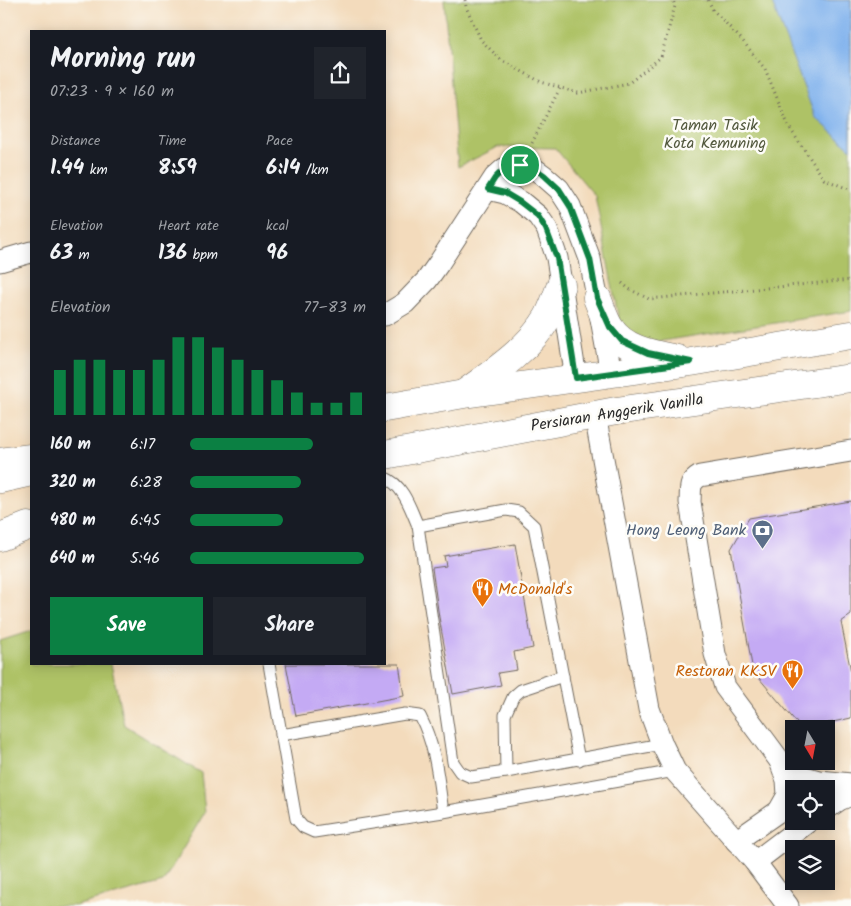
<!DOCTYPE html>
<meta charset="utf-8">
<style>
body{margin:0;font-family:Kalam,sans-serif;background:#20242c;color:#f1f3f6;height:100vh;display:flex;flex-direction:column;font-size:19px;white-space:nowrap}
*{box-sizing:border-box;margin:0}
p{font-size:16px;color:#9ea1a6}
.icon{flex:none;width:28px;height:28px;fill:none;stroke:currentColor;stroke-width:2;stroke-linecap:round;stroke-linejoin:round}
.map{position:relative;flex:1;overflow:hidden}
.side{position:absolute;left:30px;top:30px;width:356px;height:635px;display:flex;flex-direction:column;background:#171b24;border-radius:0px;box-shadow:0 2px 12px #0003}
.side>*{flex:none}
.needle{width:32px;rotate:170deg}
.controls{position:absolute;left:785px;top:720px;display:grid;gap:10px}
.controls a{display:grid;place-items:center;width:50px;height:50px;border-radius:0px;background:#171b24;box-shadow:0 2px 12px #0003;font-size:25px}
.pin{position:absolute;display:grid;place-items:center;width:42px;height:42px;color:#fff;margin:-21px;border:2px solid #fff;border-radius:50%;box-shadow:0 1px 5px #0007}
.round{display:grid;place-items:center;flex:none;width:52px;height:52px;border-radius:0px;background:#20242c}
.head{display:flex;align-items:center;justify-content:space-between;height:85px;padding:0 20px}
h1{font-size:28px;font-weight:800;line-height:38px}
.stats{display:grid;grid-template-columns:repeat(3,1fr);gap:8px;height:85px;padding:5px 20px}
.stats div{display:grid;align-content:center}
.stats b{font-size:21px;font-weight:800}
.stats small{font-size:14px;font-weight:400}
.stats p{font-size:14px}
.chart{height:140px;padding:10px 20px}
.chart p{display:flex;justify-content:space-between}
.chart svg{width:100%;height:90px;margin-top:5px;stroke:#0b8043;stroke-width:6}
.button{display:flex;gap:10px;margin-top:auto;padding:10px 20px}
.button a{flex:1;height:58px;border-radius:0px;background:#0b8043;color:#fff;font-size:20px;font-weight:800;line-height:58px;text-align:center}
.button a+a{background:#20242c;color:#f1f3f6}
ul{padding:0 20px;list-style:none;font-size:16px}
li{display:grid;grid-template-columns:80px 60px 1fr;align-items:center;height:38px}
li i{height:12px;border-radius:6px;background:#0b8043}
.map>svg:first-child{display:block}
</style>
<div class="map">
<svg width="851" height="906" viewBox="0 0 851 906">
<rect width="100%" height="100%" fill="#fdfcf7"/>
<filter id="ink" filterUnits="userSpaceOnUse"><feTurbulence type="fractalNoise" baseFrequency=".02" numOctaves="2"/><feDisplacementMap in="SourceGraphic" scale="10" xChannelSelector="R" yChannelSelector="G"/><feConvolveMatrix kernelMatrix="1 2 1 2 8 2 1 2 1" color-interpolation-filters="sRGB"/></filter>
<filter id="wash" filterUnits="userSpaceOnUse"><feTurbulence type="fractalNoise" baseFrequency=".0096" numOctaves="4" result="noise"/><feDisplacementMap in="SourceGraphic" scale="20" xChannelSelector="R" yChannelSelector="G"/><feGaussianBlur stdDeviation="1.12" result="paint"/><feColorMatrix in="noise" values="0 0 0 0 0 0 0 0 0 0 0 0 0 0 0 0 0 1.4 0 .05"/><feComposite in="paint" operator="in"/></filter>
<g filter="url(#wash)">
<rect width="100%" height="100%" fill="#f3dbbc"/>
<!-- green -->
<g fill="#aec266" stroke="#6c7648">
<polygon points="444,0 851,0 851,311 624,347 595,196 555,148 498,147 458,167"/>
<polygon points="31,631 31,664 111,664 124,725 201,773 205,812 163,882 75,906 0,906 0,641"/>
</g>
<!-- water -->
<polygon fill="#81b2ed" stroke="#566e8c" points="771,0 851,0 851,149 815,117"/>
<g id="blocks">
<!-- building -->
<g fill="#c4aaf4">
<polygon points="851,501 851,615 841,622 851,672 851,718 802,729 753,671 731,549 749,518"/>
<polygon points="515,544 533,648 514,652 517,670 498,673 501,685 453,694 439,617 432,568 446,566 444,556"/>
<polygon points="286,664 399,664 404,696 296,716"/>
</g>
</g>
</g>
<g filter="url(#ink)">
<use href="#blocks" fill-opacity="0" stroke="#71695e" stroke-width="1"/>
<g fill="none" stroke-linecap="round" stroke-linejoin="round">
<defs>
<g id="service">
<path d="M385 478C403 484 411 510 418 526L453 762 460 772 471 777 506 772 662 744"/>
<polyline points="418,526 506,510 519,512 534,526 579,760"/>
<polyline points="269,664 296,819 303,827 314,832 443,812 675,771"/>
<path d="M281 735 405 714 420 716C436 747 438 778 443 812"/>
<polyline points="506,772 505,715 513,697 521,690 563,676"/>
</g>
<g id="minor">
<polyline points="488,189 505,193 521,202 538,216 547,229 557,258 576,378"/>
<polyline points="0,261 31,252"/>
<polyline points="385,315 405,303 427,280 439,263 495,177 504,169 520,165 532,167 543,175 559,189 570,206 590,259 611,373"/>
<polyline points="595,415 649,709 662,744 675,771 755,862 788,906"/>
<path d="M851 451 700 476C688 483 691 489 690 502L715 654 725 687 780 761 798 775 819 781 851 784"/>
<polyline points="826,809 839,800 851,795"/>
<polyline points="736,841 779,811 788,795 787,780 780,761"/>
<polyline points="755,862 809,821"/>
</g>
<g id="secondary">
<path d="M597 298C601 307 604 319 610 328 624 350 653 354 677 359"/>
<path d="M465 393C493 373 531 347 548 317 553 307 557 296 561 285"/>
<polyline points="385,408 464,394 691,362 851,335"/>
<polyline points="385,455 616,411 851,378"/>
<polyline points="0,479 31,472"/>
</g>
<g id="primary">
<polyline points="0,462 31,458"/>
<polyline points="0,537 28,526"/>
</g>
</defs>
<!-- service casing -->
<use href="#service" stroke="#71695e" stroke-width="13"/>
<!-- minor casing -->
<use href="#minor" stroke="#71695e" stroke-width="23"/>
<!-- secondary casing -->
<use href="#secondary" stroke="#71695e" stroke-width="29"/>
<!-- primary casing -->
<use href="#primary" stroke="#71695e" stroke-width="29"/>
<!-- path -->
<g stroke="#71695e" stroke-width="3" stroke-dasharray="1 4" stroke-linecap="butt">
<polyline points="465,0 466,7 481,40 501,60 541,82 578,93 629,83 661,57 675,6 673,0"/>
<polyline points="708,0 713,10 742,40 765,69 789,127 824,179 851,190"/>
<polyline points="532,143 560,88"/>
<polyline points="622,283 629,289 649,299 851,280"/>
</g>
<!-- service -->
<use href="#service" stroke="#fff" stroke-width="11"/>
<!-- minor -->
<use href="#minor" stroke="#fff" stroke-width="21"/>
<!-- secondary -->
<use href="#secondary" stroke="#fff" stroke-width="28"/>
<!-- primary -->
<use href="#primary" stroke="#fff" stroke-width="28"/>
</g>
</g>
<g fill="none" stroke-linecap="round" stroke-linejoin="round" filter="url(#ink)">
<defs>
<polygon id="route" points="520,165 532,167 544,175 559,189 570,206 590,259 597,298 610,327 622,341 648,353 691,362 576,378 557,258 546,229 538,216 520,202 505,193 488,189 495,178 504,169"/>
</defs>
<!-- route casing -->
<use href="#route" stroke="#fff" stroke-width="10"/>
<!-- route -->
<use href="#route" stroke="#0b8043" stroke-width="6"/>
</g>
<!-- icons -->
<defs>
<symbol id="bank-pin" viewBox="-11 -11 22 30"><path d="M0 17L-7.5 6A9.5 9.5 0 1 1 7.5 6Z" fill="#5c6f8a" stroke="#fdfcf7"/><path d="M-6-4H6V4H-6ZM0-2.3a2.3 2.3 0 1 0 0 4.6a2.3 2.3 0 1 0 0-4.6Z" fill="#fff"/></symbol>
<symbol id="restaurant-pin" viewBox="-11 -11 22 30"><path d="M0 17L-7.5 6A9.5 9.5 0 1 1 7.5 6Z" fill="#e8710a" stroke="#fdfcf7"/><path d="M-5-6h1v4h1v-4h1v4h1v-4h1v5L-1.5 .5V6h-2V.5L-5-1ZM5-6V6H3V1.5H1.5Q1.5-4 5-6Z" fill="#fff"/></symbol>
</defs>
<g fill-rule="evenodd">
<use href="#bank-pin" x="750" y="518" width="25" height="34"/>
<use href="#restaurant-pin" x="470" y="576" width="25" height="34"/>
<use href="#restaurant-pin" x="780" y="658" width="25" height="34"/>
</g>
<g text-anchor="middle" dominant-baseline="central" stroke-width="5" stroke-linejoin="round" paint-order="stroke">
<!-- park labels -->
<g font-size="16" fill="#52583d" stroke="#fdfcf7">
<text x="715" y="125">Taman Tasik<tspan x="715" dy="18">Kota Kemuning</tspan></text>
</g>
<!-- street labels -->
<g font-size="16" fill="#2b2b2b" stroke="#fdfcf7">
<text transform="translate(617 413) rotate(-9)">Persiaran Anggerik Vanilla</text>
</g>
<!-- service labels -->
<g font-size="16" fill="#4e5e75" stroke="#fdfcf7" text-anchor="end">
<text x="746" y="530">Hong Leong Bank</text>
</g>
<!-- food labels -->
<g font-size="16" fill="#c56008" stroke="#fdfcf7" text-anchor="start">
<text x="498" y="589">McDonald's</text>
<text x="776" y="671" text-anchor="end">Restoran KKSV</text>
</g>
</g>
</svg>
<div class="controls">
<a><svg class="needle" viewBox="-14 -14 28 28"><path d="M0-13l5 13h-10z" fill="#e53935"/><path d="M0 13l5-13h-10z" fill="#9ea1a6"/></svg></a>
<a><svg class="icon" aria-label="locate" viewBox="0 0 24 24"><circle cx="12" cy="12" r="6"/><path d="M12 2v4M12 18v4M2 12h4M18 12h4"/></svg></a>
<a><svg class="icon" aria-label="layers" viewBox="0 0 24 24"><path d="M12 4l9 5-9 5-9-5zM3 14l9 5 9-5"/></svg></a>
</div>
<div class="pin" style="left:520px;top:165px;background:#1e9e55"><svg class="icon" aria-label="arrive" viewBox="0 0 24 24"><path d="M6 21V4h12l-3 4 3 4H6"/></svg></div>
<section class="side">
<div class="head"><div><h1>Morning run</h1><p>07:23 · 9 × 160 m</p></div><a class="round"><svg class="icon" aria-label="share" viewBox="0 0 24 24"><path d="M12 15V3M7 8l5-5 5 5M5 13v7h14v-7"/></svg></a></div>
<div class="stats">
<div><p>Distance</p><b>1.44<small> km</small></b></div>
<div><p>Time</p><b>8:59</b></div>
<div><p>Pace</p><b>6:14<small> /km</small></b></div>
</div>
<div class="stats">
<div><p>Elevation</p><b>63<small> m</small></b></div>
<div><p>Heart rate</p><b>136<small> bpm</small></b></div>
<div><p>kcal</p><b>96</b></div>
</div>
<div class="chart"><p><span>Elevation</span>77–83 m</p>
<svg viewBox="0 0 160 44" preserveAspectRatio="none"><path d="M5 44V22M15 44V17M25 44V17M35 44V22M45 44V22M55 44V17M65 44V6M75 44V6M85 44V11M95 44V17M105 44V22M115 44V27M125 44V33M135 44V38M145 44V38M155 44V33"/></svg>
</div>
<ul>
<li><b>160 m</b>6:17<i style="width:70%"></i></li>
<li><b>320 m</b>6:28<i style="width:63%"></i></li>
<li><b>480 m</b>6:45<i style="width:53%"></i></li>
<li><b>640 m</b>5:46<i style="width:99%"></i></li>
</ul>
<div class="button"><a>Save</a><a>Share</a></div>
</section>
</div>
